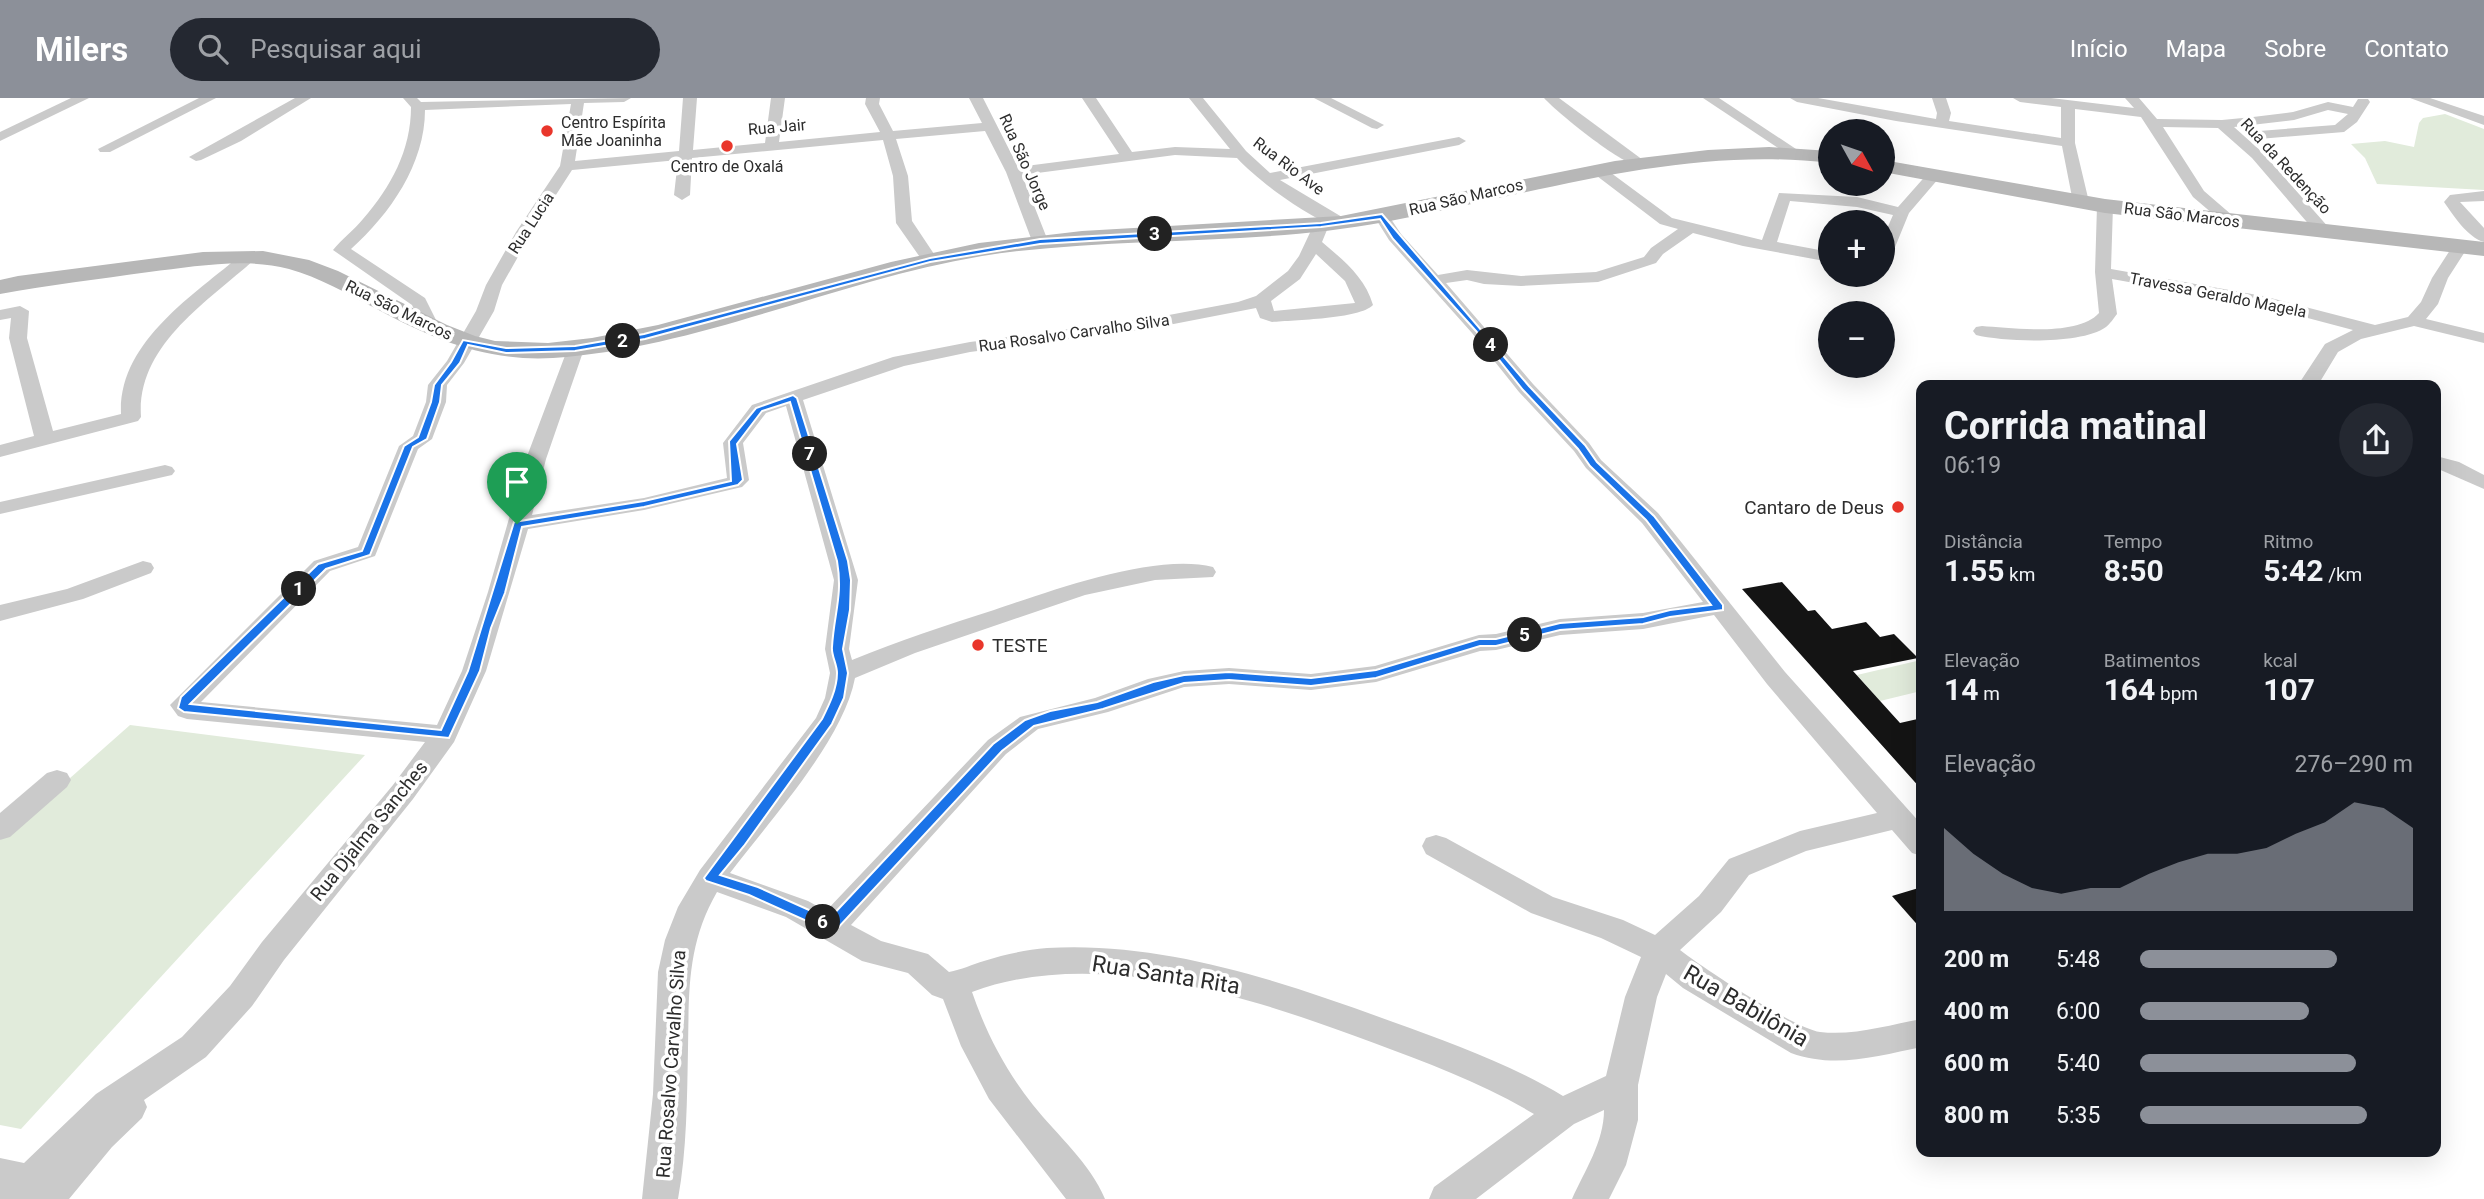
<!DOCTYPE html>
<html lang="pt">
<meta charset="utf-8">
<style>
body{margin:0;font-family:Roboto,sans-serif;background:#242831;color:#f1f3f6;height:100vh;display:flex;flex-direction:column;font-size:26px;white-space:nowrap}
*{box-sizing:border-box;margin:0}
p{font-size:23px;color:#9ea1a6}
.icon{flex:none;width:38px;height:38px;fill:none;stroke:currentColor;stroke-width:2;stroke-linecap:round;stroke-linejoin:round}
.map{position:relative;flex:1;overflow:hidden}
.panel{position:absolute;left:1916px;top:282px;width:525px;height:777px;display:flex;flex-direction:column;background:#171b24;border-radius:14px;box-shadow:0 7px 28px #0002}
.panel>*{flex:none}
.needle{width:46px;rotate:130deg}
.buttons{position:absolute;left:1818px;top:21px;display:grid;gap:14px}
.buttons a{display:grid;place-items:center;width:77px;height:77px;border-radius:50%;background:#171b24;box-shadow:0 7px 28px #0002;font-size:35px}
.pin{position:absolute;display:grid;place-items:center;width:60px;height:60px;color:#fff;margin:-72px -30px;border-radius:50% 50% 50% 0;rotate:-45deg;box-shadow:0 0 7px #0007}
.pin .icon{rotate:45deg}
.km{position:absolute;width:35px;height:35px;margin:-18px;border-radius:50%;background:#222;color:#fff;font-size:19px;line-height:35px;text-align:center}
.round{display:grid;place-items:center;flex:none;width:74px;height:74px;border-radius:37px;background:#242831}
.summary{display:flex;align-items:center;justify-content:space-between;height:119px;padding:0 28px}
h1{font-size:38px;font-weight:700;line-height:52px}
.stats{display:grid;grid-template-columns:repeat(3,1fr);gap:10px;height:119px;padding:7px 28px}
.stats div{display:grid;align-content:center}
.stats b{font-size:30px;font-weight:700}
.stats small{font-size:19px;font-weight:400}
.stats p{font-size:19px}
.chart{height:196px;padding:14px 28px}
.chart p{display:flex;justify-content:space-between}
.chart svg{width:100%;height:126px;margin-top:7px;fill:#8c9099;opacity:.7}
ul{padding:0 28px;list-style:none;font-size:23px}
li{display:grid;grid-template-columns:112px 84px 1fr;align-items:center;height:52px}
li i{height:18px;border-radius:9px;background:#8c9099}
header{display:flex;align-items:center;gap:42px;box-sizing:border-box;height:98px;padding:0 35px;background:#8c9099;color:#fff}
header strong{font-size:33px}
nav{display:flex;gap:38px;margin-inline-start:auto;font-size:24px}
.search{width:490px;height:63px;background:#242831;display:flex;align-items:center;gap:18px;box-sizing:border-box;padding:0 24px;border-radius:38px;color:#9ea1a6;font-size:26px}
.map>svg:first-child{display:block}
</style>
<header>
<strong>Milers</strong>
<div class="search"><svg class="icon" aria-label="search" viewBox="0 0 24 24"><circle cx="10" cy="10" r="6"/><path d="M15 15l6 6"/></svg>Pesquisar aqui</div>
<nav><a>Início</a><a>Mapa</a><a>Sobre</a><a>Contato</a></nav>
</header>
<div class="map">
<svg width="2484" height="1101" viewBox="0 0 2484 1101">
<rect width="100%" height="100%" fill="#fff"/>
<!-- green -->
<g fill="#e1ebdb">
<polygon points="2445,16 2484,31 2484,92 2377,86 2365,60 2351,46 2385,43 2414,49 2419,25 2423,20"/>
<polygon points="1921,562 1921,593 1880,603 1857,577"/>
<polygon points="130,627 365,657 21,1031 0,1027 0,742"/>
</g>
<!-- building -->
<g fill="#141414">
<polygon points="1782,484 1808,513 1815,512 1832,531 1866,524 1880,539 1894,536 1918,560 1853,573 1900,625 1922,620 1922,692 1742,491"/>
<polygon points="1922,789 1922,832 1892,798"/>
</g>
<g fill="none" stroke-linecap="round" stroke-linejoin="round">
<!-- minor -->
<g fill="#cacaca" fill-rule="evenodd">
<polygon points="71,0 89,0 0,43 0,34"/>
<polygon points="199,0 216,0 110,54 100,54 98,51"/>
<polygon points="295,0 311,0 241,43 201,62 196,63 189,59"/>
<path d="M403 0H417L421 4 631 0 624 4 584 5 575 63 679 53 683 0H697L693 52 765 45 771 0H785L779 44 880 34 865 6 866 0H880L879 6 893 33 982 25 969 0H983L1018 69 1119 56 1082 0H1096L1132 54 1175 49 1230 51 1189 0H1203L1246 53 1270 75 1459 39 1466 43 1459 47 1280 82 1347 122 1349 125 1341 130C1311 122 1258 83 1237 60L1175 57 1022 77 1048 143 1040 148 1032 143 1006 74 985 33 896 41 908 78 912 123 938 162 930 167 924 165 896 125 893 78 883 42 692 60 690 97 682 102 674 97 678 62 572 72 532 134 502 187 494 213 464 265 447 287 446 304 432 341 418 351 375 458 330 473 201 604 437 627 462 573 488 494 526 361 569 247 575 246 584 251 546 361 532 417 644 400 727 380 723 345 752 307 893 259 970 244 1153 220 1238 204 1256 198 1288 173 1299 158 1315 124H1327L1329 127 1322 144C1343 162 1365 179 1373 207 1360 221 1293 222 1272 224L1260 220 1256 210 1153 230 970 254 904 268 803 302 858 482 849 551 852 562C899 543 946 527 994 512 1050 493 1156 454 1213 469L1216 474 1213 479 1155 482 1085 497 915 555 855 580C843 643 770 722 730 775L808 803 826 813 988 642 1020 619 1095 600 1148 581 1184 573 1229 570 1311 576 1375 568 1479 537 1496 536 1560 521 1643 515 1703 504 1642 425 1586 370 1574 353 1519 294 1472 235 1389 142 1374 118 1377 115H1387L1401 136 1438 177 1467 172 1521 178 1596 174 1644 159 1651 150 1678 131 1660 126 1593 75 1591 72 1593 69H1603L1672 120 1762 142 1779 95 1857 99 1898 109 1929 74H1939L1941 77 1939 80 1909 115 1891 159 1883 164V140L1893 117 1857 109 1790 103 1777 144 1830 154V164L1743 148 1693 135 1663 156 1656 165 1598 184 1521 188 1484 186 1467 182 1446 185 1533 286 1589 345 1601 362 1658 415 1785 574 1922 727V758L1912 755 1892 732 1806 753 1749 777 1721 814 1680 852C1703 870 1795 931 1820 934 1854 938 1888 927 1922 921V949C1877 958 1835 971 1791 955L1683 890 1666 876 1657 899 1638 987V1022L1626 1067 1609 1101H1572C1585 1072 1604 1044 1604 1012L1574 1026 1476 1101H1429L1434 1089 1534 1016C1484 986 1428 965 1374 945 1253 900 1099 847 972 894 986 935 1006 973 1033 1007 1057 1037 1090 1065 1105 1101H1066L989 1001 961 948 943 901 932 897 908 875 862 863 786 819 717 794C687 846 689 893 688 951 687 1000 687 1052 678 1101H642L653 996 658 874 665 842 678 809 700 772 816 620 825 600 830 575 825 551 834 482 786 308 766 315 743 345 749 382 742 389 644 412 528 431 486 573 454 644 413 701 284 862 252 908 206 959 144 1002 147 1009 142 1020 112 1049 69 1101H0V1060L24 1065 96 996 182 939 230 888 262 844 393 687 425 644 187 621 178 618 170 607 314 463 358 449 399 348 413 338 426 304 428 287 447 263 476 213 486 187 516 134 560 68 571 6 425 12C425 66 390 116 351 151L425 200 439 228 436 232H424L412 207 333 152C342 141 354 132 363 121 391 89 411 52 411 9ZM1316 156 1345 183 1355 205 1274 213 1271 203 1300 181ZM1714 517 1767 586 1877 715 1800 733 1729 761 1699 798 1655 837 1623 822 1553 799 1446 740 1436 737 1426 740 1422 748 1426 756 1531 815 1601 840 1641 859 1625 899 1606 978 1563 998C1510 966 1451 945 1393 924 1283 884 1165 843 1047 850 1026 852 1005 856 984 863 973 866 961 872 949 874L928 856 881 843 851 827 1006 656 1038 631 1108 614 1184 589 1229 586 1311 592 1376 584 1480 553 1496 552 1560 537 1643 531Z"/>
<polygon points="1314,0 1331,0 1384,27 1377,31 1372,30"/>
<path d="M1544 0H1559L1647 65 1640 69C1618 64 1560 17 1544 0Z"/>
<polygon points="1703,0 1719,0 1799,53 1792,57 1787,56"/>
<polygon points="1790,0 1818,0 1936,21 1937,15 1932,0 1946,0 1951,15 1949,23 2061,40 2061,9 2020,4 2013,0 2051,0 2134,10 2125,0 2139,0 2157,21 2222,22 2253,19 2293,14 2328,4 2353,9 2358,1 2368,1 2370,4 2357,24 2344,34 2259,41 2252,37 2259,33 2335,27 2348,16 2328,12 2294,22 2234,29 2262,54 2330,131 2332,134 2330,137 2318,137 2252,60 2218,30 2163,29 2204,93 2240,124 2232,129 2226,127 2193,99 2141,19 2075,11 2075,45 2089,104 2081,109 2073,104 2062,48 1896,23 1797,4"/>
<polygon points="2410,0 2430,0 2484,18 2484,27"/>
<path d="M2484 93V103L2460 104 2484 130V144C2467 139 2454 118 2444 104L2450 97Z"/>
<path d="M2105 103 2113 108 2111 171 2263 198 2375 227 2408 219 2421 204 2432 180 2454 146H2466L2468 149 2448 180 2438 206 2426 221 2484 235V245L2414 228 2361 241 2338 254 2318 287H2298L2325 246 2353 232 2262 208 2112 181 2117 216C2114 220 2110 226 2106 229 2081 247 2005 244 1976 237L1973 233 1976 229 1982 228C2011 230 2078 239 2099 215L2095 174 2097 108Z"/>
<path d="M248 154 256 159 254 162C207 204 136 248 141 319L138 323 0 359V347L34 338 9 240 11 220 0 222V212L20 208 29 213 27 240 53 333 121 316C118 244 194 197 242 156Z"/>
<polygon points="2436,358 2459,364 2484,377 2484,391 2436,370"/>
<polygon points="165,367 172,369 175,373 172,377 0,416 0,404"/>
<polygon points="143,463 151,465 154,470 151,475 83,501 0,523 0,507 67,491"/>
<polygon points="57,672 67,675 71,682 67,689 10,739 0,742 0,715 47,675"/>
</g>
<!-- secondary -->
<g fill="#b7b7b7" fill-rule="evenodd">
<path d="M1769 49 1830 53V65C1680 47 1532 97 1385 124 1252 149 1116 137 982 158 837 182 700 250 553 260 487 264 432 241 375 210 347 196 319 179 289 171 244 159 194 169 149 174 99 181 49 187 0 196V182L18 178 203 154 263 153 309 162 338 173 447 227 475 238 495 243 548 245 592 240 658 227 891 164 979 145 1082 133 1341 118 1615 63 1708 52Z"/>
<polygon points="1883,62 2105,101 2484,144 2484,158 2105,115 1883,74"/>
</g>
</g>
<!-- route -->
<path fill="#1a73e8" stroke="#fff" stroke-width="2" fill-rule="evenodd" d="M1382 116 1529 288 1585 347 1597 364 1654 418 1723 507V512L1670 519 1643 526 1560 532 1496 548H1480L1376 580 1311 588 1229 582 1184 585 1103 611 1034 628 1002 653 836 832 831 834 749 797 706 783 704 780 822 621C829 607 837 591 837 575 837 566 831 557 832 549 834 515 843 498 837 463L790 304 762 313 737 346 743 382 738 387 644 409 522 429 505 495 491 530 480 573 449 640 184 614 178 610 181 599 318 466 362 453 404 348 418 339 431 304 434 287 451 264 463 242 506 250 575 248 644 236 930 160 1040 141 1321 125ZM1380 121 1393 141 1476 233 1523 292 1578 351 1590 368 1646 422 1711 507 1670 512 1643 519 1560 525 1496 541H1479L1376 572 1311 580 1229 574 1184 577 1153 584 1097 604 1050 613 1025 622 993 646 829 821 758 789 720 777 744 748 832 626 844 600 848 575 843 551 850 512 851 482 848 463 797 300 793 297 756 310 729 343 731 383 644 403 514 424 468 573 441 632 190 606 326 471 370 457 413 349 427 341 440 304 442 287 460 265 468 247 506 255 575 253 645 241 930 164 1040 146 1321 129Z"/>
<!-- markers -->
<g fill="#e9362b" stroke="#fff" stroke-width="2.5">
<circle cx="547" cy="33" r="7"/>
<circle cx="727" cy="48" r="7"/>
<circle cx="1898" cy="409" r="7"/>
<circle cx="978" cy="547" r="7"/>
</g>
<g text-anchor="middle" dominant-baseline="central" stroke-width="7" stroke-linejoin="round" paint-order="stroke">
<!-- far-poi labels -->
<g font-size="16" fill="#2d2d2d" stroke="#fff" text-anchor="start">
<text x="561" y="24">Centro Espírita<tspan x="561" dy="18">Mãe Joaninha</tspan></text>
<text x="727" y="68" text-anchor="middle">Centro de Oxalá</text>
</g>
<!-- far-street labels -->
<g font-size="16" fill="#2d2d2d" stroke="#fff">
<text transform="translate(777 29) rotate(-5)">Rua Jair</text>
<text transform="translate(1025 64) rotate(66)">Rua São Jorge</text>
<text transform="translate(1289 68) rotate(37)">Rua Rio Ave</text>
<text transform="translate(2286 68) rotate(47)">Rua da Redenção</text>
<text transform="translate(1466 99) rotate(-13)">Rua São Marcos</text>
<text transform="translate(2182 117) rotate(7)">Rua São Marcos</text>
<text transform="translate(531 125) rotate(-57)">Rua Lucia</text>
<text transform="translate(2218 197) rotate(11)">Travessa Geraldo Magela</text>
<text transform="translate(399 212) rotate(26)">Rua São Marcos</text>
<text transform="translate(1074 235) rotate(-8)">Rua Rosalvo Carvalho Silva</text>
</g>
<!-- poi labels -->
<g font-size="19" fill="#2d2d2d" stroke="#fff" text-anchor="end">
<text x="1884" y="409">Cantaro de Deus</text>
<text x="992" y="547" text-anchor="start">TESTE</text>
</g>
<!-- street labels -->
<g font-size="19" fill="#2d2d2d" stroke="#fff">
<text transform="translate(369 733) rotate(-51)">Rua Djalma Sanches</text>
<text transform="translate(671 966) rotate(-86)">Rua Rosalvo Carvalho Silva</text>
</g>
<!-- near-street labels -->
<g font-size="23" fill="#2d2d2d" stroke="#fff">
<text transform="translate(1166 877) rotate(9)">Rua Santa Rita</text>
<text transform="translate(1746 908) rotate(30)">Rua Babilônia</text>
</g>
</g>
</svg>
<div class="buttons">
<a><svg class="needle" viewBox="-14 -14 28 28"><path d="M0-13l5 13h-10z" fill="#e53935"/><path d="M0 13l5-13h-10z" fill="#9ea1a6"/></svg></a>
<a>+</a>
<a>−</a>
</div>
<div class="pin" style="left:517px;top:426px;background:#1e9e55"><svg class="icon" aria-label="arrive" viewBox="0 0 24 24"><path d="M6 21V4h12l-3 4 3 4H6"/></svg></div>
<b class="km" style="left:299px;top:491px">1</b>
<b class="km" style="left:623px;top:243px">2</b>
<b class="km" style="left:1155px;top:136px">3</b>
<b class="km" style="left:1491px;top:247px">4</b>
<b class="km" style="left:1525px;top:537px">5</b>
<b class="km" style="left:823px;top:824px">6</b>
<b class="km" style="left:810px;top:356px">7</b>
<section class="panel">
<div class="summary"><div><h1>Corrida matinal</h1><p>06:19</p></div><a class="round"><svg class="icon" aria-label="share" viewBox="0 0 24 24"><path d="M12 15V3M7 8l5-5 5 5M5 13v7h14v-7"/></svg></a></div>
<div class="stats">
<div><p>Distância</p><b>1.55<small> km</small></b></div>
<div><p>Tempo</p><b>8:50</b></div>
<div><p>Ritmo</p><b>5:42<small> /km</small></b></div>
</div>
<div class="stats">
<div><p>Elevação</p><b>14<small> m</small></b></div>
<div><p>Batimentos</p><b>164<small> bpm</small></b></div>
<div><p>kcal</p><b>107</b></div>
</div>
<div class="chart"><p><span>Elevação</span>276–290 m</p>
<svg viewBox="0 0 160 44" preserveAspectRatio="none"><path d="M0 44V15L10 24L20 31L30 36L40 38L50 36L60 36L70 31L80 27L90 24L100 24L110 22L120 17L130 13L140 6L150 8L160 15V44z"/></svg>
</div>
<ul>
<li><b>200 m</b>5:48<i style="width:72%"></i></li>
<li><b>400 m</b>6:00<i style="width:62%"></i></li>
<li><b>600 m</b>5:40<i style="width:79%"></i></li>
<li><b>800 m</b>5:35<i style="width:83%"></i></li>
</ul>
</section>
</div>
